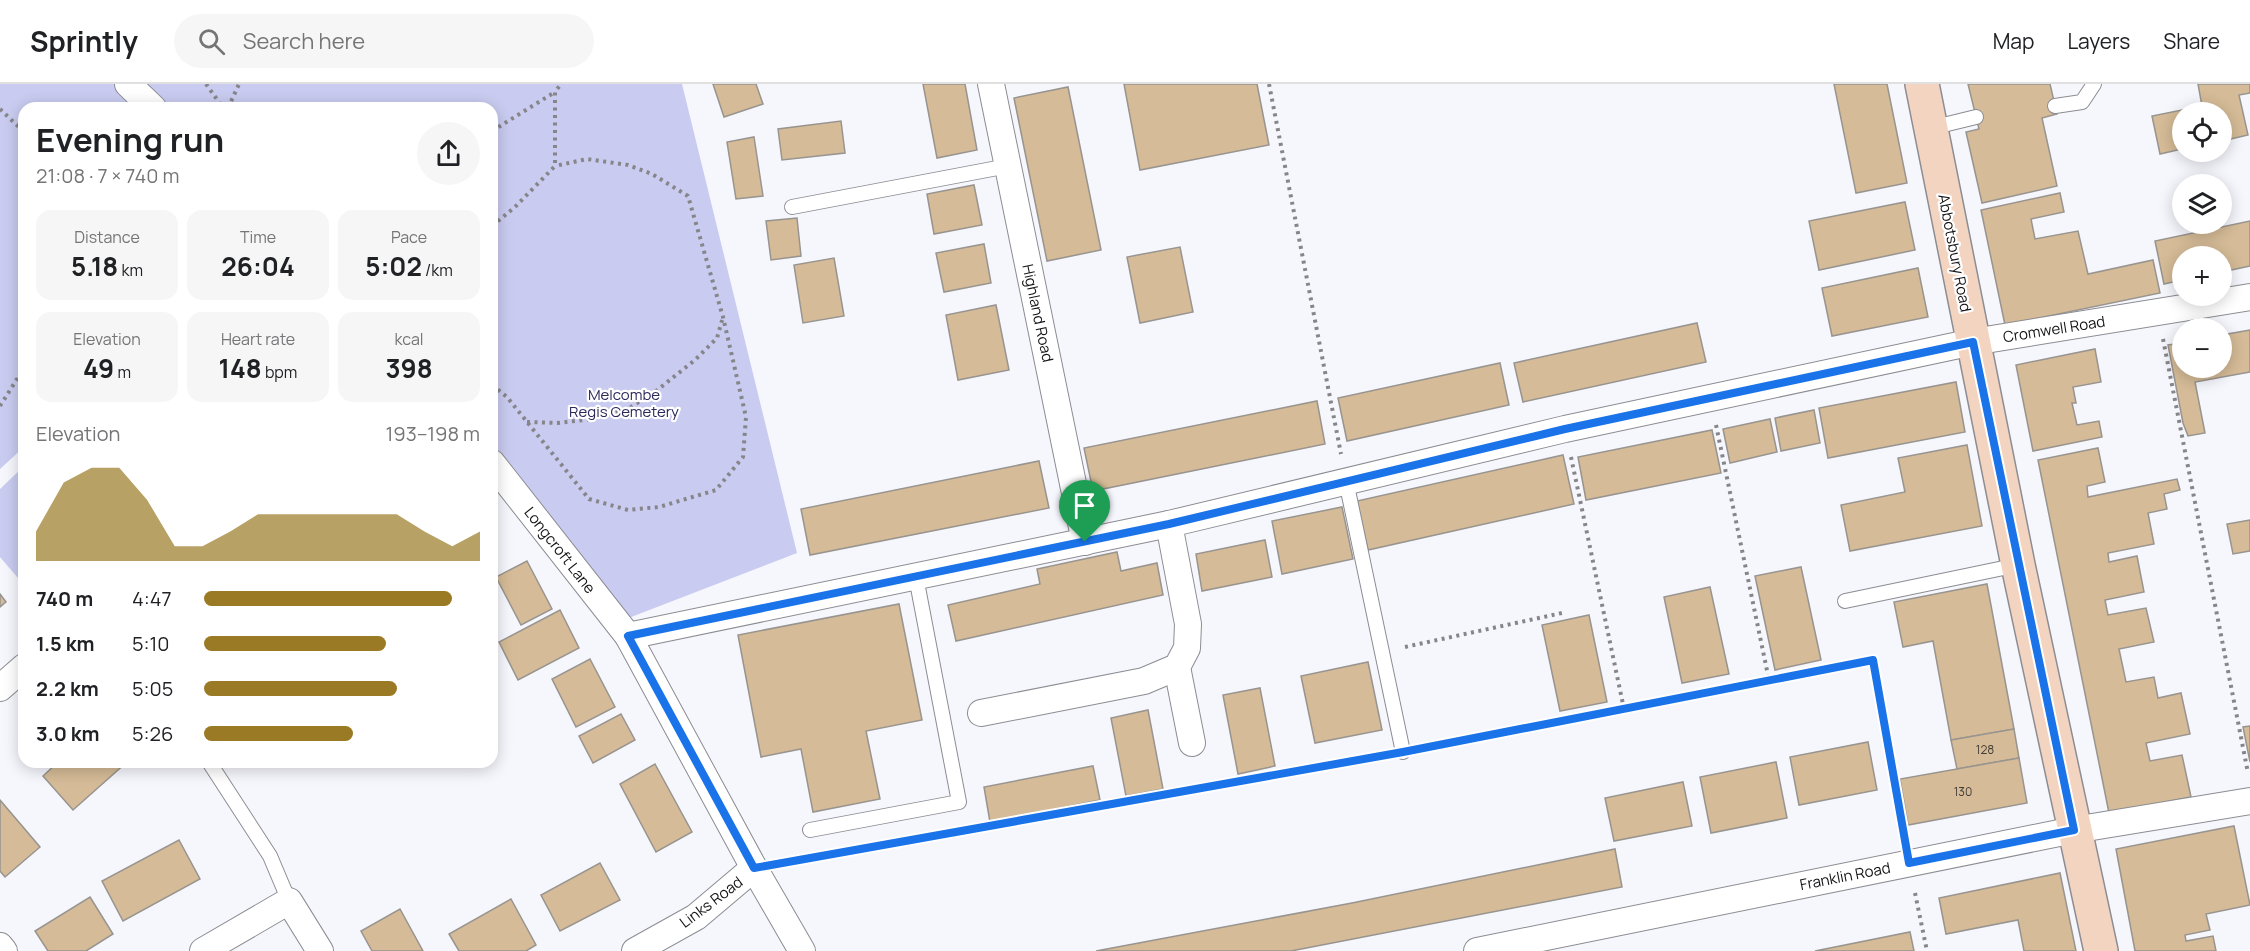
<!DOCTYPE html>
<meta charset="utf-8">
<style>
body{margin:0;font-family:Manrope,sans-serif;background:#f6f6f6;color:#202124;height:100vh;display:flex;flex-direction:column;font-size:22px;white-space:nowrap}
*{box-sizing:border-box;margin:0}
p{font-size:20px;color:#757577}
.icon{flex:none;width:33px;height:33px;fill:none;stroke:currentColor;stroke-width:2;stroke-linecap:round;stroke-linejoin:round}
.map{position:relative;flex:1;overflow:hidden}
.sheet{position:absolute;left:18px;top:18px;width:480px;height:666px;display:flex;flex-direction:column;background:#fff;border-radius:18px;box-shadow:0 3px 15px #0003}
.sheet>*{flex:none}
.tools{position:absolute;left:2172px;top:18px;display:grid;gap:12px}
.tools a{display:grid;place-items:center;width:60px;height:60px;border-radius:50%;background:#fff;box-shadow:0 3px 15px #0003;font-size:30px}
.pin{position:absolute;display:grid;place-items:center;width:51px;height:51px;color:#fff;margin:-62px -26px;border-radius:50% 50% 50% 0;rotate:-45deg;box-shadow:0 0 6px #0007}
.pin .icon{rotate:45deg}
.round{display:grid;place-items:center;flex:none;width:63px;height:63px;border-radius:32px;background:#f6f6f6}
.overview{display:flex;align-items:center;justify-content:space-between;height:102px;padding:0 18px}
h1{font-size:33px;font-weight:700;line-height:45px}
.figures{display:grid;grid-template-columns:repeat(3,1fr);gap:9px;height:102px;padding:6px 18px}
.figures div{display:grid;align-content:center;border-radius:15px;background:#f6f6f6;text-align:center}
.figures b{font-size:26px;font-weight:700}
.figures small{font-size:16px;font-weight:400}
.figures p{font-size:16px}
.chart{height:168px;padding:12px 18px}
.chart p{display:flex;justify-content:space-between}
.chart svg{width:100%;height:108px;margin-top:6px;fill:#9a7a24;opacity:.7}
ul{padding:0 18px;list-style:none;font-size:20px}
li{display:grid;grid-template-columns:96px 72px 1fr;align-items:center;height:45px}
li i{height:15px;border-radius:8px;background:#9a7a24}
header{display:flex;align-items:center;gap:36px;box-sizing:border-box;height:84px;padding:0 30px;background:#fff;border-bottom:2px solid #e0e0e0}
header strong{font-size:28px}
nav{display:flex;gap:33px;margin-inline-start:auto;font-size:21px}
.search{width:420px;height:54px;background:#f6f6f6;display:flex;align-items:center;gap:15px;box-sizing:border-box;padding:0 21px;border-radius:33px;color:#757577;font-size:22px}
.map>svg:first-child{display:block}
</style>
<header>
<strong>Sprintly</strong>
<div class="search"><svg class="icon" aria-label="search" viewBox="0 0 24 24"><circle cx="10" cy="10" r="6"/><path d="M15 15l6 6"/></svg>Search here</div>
<nav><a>Map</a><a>Layers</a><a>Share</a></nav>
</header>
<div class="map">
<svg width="2250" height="867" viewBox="0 0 2250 867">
<rect width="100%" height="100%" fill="#f6f6fd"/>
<!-- green -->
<g fill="#c9cbf0">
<polygon points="0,0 682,0 797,469 626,535 492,364 492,24 24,24 24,363 0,385"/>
<polygon points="24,382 24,501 0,473 0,405"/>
</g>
<!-- building -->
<g fill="#d5bb97" stroke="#98948f" stroke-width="1.5">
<polygon points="713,0 756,0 763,20 724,33"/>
<polygon points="923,0 965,0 977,66 937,74"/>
<polygon points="1124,0 1257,0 1269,61 1140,86"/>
<polygon points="1834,0 1887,0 1907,99 1856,109"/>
<polygon points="1968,0 2050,0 2057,30 2042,34 2057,102 1982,119 1966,48 1979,45"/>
<polygon points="2198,0 2250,0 2250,9 2239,11 2248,51 2222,57 2222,28 2182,28 2182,65 2160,70 2152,32 2202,22"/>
<polygon points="1068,3 1101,166 1047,177 1014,14"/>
<polygon points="841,37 845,69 782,76 778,45"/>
<polygon points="754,53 763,112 736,115 727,58"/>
<polygon points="974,101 982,141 934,150 927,110"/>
<polygon points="2060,109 2064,128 2031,135 2035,155 2078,147 2088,190 2153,176 2160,209 2005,241 1981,126"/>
<polygon points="1905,118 1915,166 1819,186 1809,137"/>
<polygon points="797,134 801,172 771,176 766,137"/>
<polygon points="2250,137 2250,182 2222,188 2222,172 2182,172 2182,196 2164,200 2155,157"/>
<polygon points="984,160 991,199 944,208 936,169"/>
<polygon points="1180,163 1193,228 1140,239 1127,173"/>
<polygon points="834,174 844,232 803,239 794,181"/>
<polygon points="1918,184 1928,233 1832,252 1822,204"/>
<polygon points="996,221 1009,286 958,296 946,231"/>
<polygon points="1697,239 1706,278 1523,318 1514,279"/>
<polygon points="2250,246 2250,288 2195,298 2205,349 2188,352 2183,339 2168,261 2182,259 2182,284 2222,284 2222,251"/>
<polygon points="2095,265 2101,298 2073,303 2076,319 2072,319 2077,341 2099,337 2102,353 2033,367 2016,281"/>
<polygon points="1500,279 1509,321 1347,357 1338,314"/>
<polygon points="1956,298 1965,348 1828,374 1819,324"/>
<polygon points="1317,317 1325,360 1093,407 1084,364"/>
<polygon points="1814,326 1820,359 1781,367 1775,334"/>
<polygon points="1770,335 1777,368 1730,379 1723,345"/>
<polygon points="1712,346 1721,389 1586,416 1578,373"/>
<polygon points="1967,361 1982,442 1850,467 1841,421 1905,408 1898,374"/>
<polygon points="2098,364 2105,398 2087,402 2088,413 2177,395 2180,406 2164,410 2167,425 2148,429 2154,460 2108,469 2109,478 2137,472 2144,508 2105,516 2108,531 2146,524 2154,558 2119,565 2126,598 2154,593 2158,614 2181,609 2190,650 2146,659 2150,677 2182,671 2191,713 2109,729 2038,376"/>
<polygon points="1563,371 1574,420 1368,466 1357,417"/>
<polygon points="1039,377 1049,424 810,471 801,425"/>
<polygon points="1342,423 1353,475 1282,490 1272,437"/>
<polygon points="2250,436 2250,467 2233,470 2227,440"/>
<polygon points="1265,456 1272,493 1202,507 1196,470"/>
<polygon points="1117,468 1121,487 1157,479 1163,511 956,557 948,521 1040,500 1037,485"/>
<polygon points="527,477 552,525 521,541 496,493"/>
<polygon points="1801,483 1821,576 1775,586 1755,492"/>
<polygon points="1987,500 2014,645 1951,656 1933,557 1903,563 1894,518"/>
<polygon points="1710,503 1729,590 1682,599 1664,513"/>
<polygon points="0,510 6,518 0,523"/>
<polygon points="899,520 922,636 866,647 880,715 813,728 801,665 761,673 738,551"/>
<polygon points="560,526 579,564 518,596 499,558"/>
<polygon points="1589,531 1607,618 1560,627 1542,541"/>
<polygon points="590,575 615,623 576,643 552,595"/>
<polygon points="1368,578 1382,646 1315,659 1301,592"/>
<polygon points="1260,604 1275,682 1238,690 1223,611"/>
<polygon points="1148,626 1163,705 1126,712 1111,634"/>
<polygon points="621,630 635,656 593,679 579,652"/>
<polygon points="2250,642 2250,678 2243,643"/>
<polygon points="2014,645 2019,674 1957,685 1951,656"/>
<polygon points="1868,658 1877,706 1799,721 1790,673"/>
<polygon points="2019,674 2027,719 1908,741 1900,695"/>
<polygon points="58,678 127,678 73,726 43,692"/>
<polygon points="1776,678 1787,734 1711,749 1700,693"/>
<polygon points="655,680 692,748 656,768 620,700"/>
<polygon points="1093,682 1100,716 990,738 984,703"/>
<polygon points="1683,698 1692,742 1614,757 1605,714"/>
<polygon points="0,716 40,763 5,793 0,787"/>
<polygon points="2234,742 2250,821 2206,830 2210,846 2185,851 2186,857 2213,852 2216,867 2135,867 2116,765"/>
<polygon points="179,756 200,795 123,837 102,797"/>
<polygon points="1615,765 1622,803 1291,867 1096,867 1352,819"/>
<polygon points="600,779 620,816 560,847 541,811"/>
<polygon points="2060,789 2076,867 2024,867 2018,836 1946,850 1939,814"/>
<polygon points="90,813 113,850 86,867 48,867 35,847"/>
<polygon points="511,815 536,861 526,867 459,867 449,850"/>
<polygon points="400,825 423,867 372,867 361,847"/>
<polygon points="1910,848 1914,867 1815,867"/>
</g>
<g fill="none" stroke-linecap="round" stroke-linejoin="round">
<defs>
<g id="lane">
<polyline points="2055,22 2082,18 2094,0"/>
<polyline points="1931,44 1976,33"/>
<polyline points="792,123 1008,82"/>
<polyline points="1346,397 1403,668"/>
<polyline points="1845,517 2018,481"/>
<polyline points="209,678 270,772 289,817"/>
<polyline points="810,746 959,718 916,493"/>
</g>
<g id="street">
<polyline points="128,0 153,24"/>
<polyline points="991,0 1085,458"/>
<polyline points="492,379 628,552 754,784 802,867"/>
<polyline points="628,552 1169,440 1565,345 1973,258 2250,213"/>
<polyline points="1177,583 1192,659"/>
<polyline points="0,604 24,583"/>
<polyline points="981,629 1144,597 1177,583 1187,564 1188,540 1169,440"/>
<polyline points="0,862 4,867"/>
<polyline points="203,867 289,817 320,867"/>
<polyline points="635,867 696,833 754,784"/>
<polyline points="1477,867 2074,746 2250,717"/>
</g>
<polyline id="secondary" points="1922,0 2018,481 2101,867"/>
</defs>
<!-- lane casing -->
<use href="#lane" stroke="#8c8d93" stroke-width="16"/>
<!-- street casing -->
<use href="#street" stroke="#8c8d93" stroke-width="28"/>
<!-- secondary casing -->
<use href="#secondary" stroke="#8c8d93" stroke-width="36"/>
<!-- path -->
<g stroke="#86868a" stroke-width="4" stroke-dasharray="3 4.5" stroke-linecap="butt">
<polyline points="206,0 223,24"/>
<polyline points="1269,0 1341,370"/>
<polyline points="228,24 239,0"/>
<polyline points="0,25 24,48"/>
<polyline points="492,47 555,8"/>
<polyline points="492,142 515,123 555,82 555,8 561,0"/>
<polyline points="2163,255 2248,689"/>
<polyline points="492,301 507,313 589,415 628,426 659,423 716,406 743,373 746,333 723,233 688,112 652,90 628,81 587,75 555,82"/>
<polyline points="0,322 24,284"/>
<polyline points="527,338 557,339 593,335 631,323 656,307 695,276 717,254 723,233"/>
<polyline points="1716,341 1769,596"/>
<polyline points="1571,373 1624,625"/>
<polyline points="1405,563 1562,529"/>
<polyline points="1425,664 1873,576 1904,752"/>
<polyline points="784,779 1382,672"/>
<polyline points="1915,809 1927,867"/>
</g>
<!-- lane -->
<use href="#lane" stroke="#fff" stroke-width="14"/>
<!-- street -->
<use href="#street" stroke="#fff" stroke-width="26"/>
<!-- secondary -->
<use href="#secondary" stroke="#f3d4c1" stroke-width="33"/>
</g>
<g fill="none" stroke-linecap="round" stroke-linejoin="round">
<defs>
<polygon id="route" points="1973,258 2074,746 1909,779 1873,576 1403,668 754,784 628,552 1169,440 1565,345"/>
</defs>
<!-- route casing -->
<use href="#route" stroke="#fff" stroke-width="12"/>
<!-- route -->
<use href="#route" stroke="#1a73e8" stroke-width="8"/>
</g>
<g text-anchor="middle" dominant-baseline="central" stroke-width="4.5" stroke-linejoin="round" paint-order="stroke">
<!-- number labels -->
<g font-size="12" fill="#443d36">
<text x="1985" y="665">128</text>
<text x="1963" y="707">130</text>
</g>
<!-- street labels -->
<g font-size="15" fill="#131315" stroke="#fff">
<text transform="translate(1955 169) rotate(79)">Abbotsbury Road</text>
<text transform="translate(1038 229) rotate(78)">Highland Road</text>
<text transform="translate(2054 245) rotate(-9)">Cromwell Road</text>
<text transform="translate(560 466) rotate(52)">Longcroft Lane</text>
<text transform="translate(1845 792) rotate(-11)">Franklin Road</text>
<text transform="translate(711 818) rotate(-37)">Links Road</text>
</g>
<!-- park labels -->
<g font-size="15" fill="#2b295b" stroke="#fff">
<text x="624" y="310">Melcombe<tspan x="624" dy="17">Regis Cemetery</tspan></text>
</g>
</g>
</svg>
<div class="tools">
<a><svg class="icon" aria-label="locate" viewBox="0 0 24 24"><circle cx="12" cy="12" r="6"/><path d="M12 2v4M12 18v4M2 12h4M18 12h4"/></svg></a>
<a><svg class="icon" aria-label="layers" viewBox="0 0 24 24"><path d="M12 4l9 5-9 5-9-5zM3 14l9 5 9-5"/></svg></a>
<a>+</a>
<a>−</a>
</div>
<div class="pin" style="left:1085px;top:458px;background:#1e9e55"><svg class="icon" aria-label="arrive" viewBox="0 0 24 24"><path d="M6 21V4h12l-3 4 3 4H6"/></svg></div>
<section class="sheet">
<div class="overview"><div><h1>Evening run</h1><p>21:08 · 7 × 740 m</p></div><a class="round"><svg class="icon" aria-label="share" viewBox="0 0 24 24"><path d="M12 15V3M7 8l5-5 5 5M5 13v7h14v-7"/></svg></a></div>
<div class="figures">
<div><p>Distance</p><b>5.18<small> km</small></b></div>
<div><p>Time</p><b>26:04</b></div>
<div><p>Pace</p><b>5:02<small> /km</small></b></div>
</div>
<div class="figures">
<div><p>Elevation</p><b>49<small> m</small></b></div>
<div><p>Heart rate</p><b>148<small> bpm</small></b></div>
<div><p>kcal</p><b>398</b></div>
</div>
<div class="chart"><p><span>Elevation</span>193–198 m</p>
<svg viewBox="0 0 160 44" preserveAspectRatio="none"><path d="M0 44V32L10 12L20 6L30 6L40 19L50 38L60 38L70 32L80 25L90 25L100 25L110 25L120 25L130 25L140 32L150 38L160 32V44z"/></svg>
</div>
<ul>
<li><b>740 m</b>4:47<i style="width:90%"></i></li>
<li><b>1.5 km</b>5:10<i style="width:66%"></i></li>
<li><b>2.2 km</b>5:05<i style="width:70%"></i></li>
<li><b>3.0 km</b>5:26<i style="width:54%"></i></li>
</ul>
</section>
</div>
